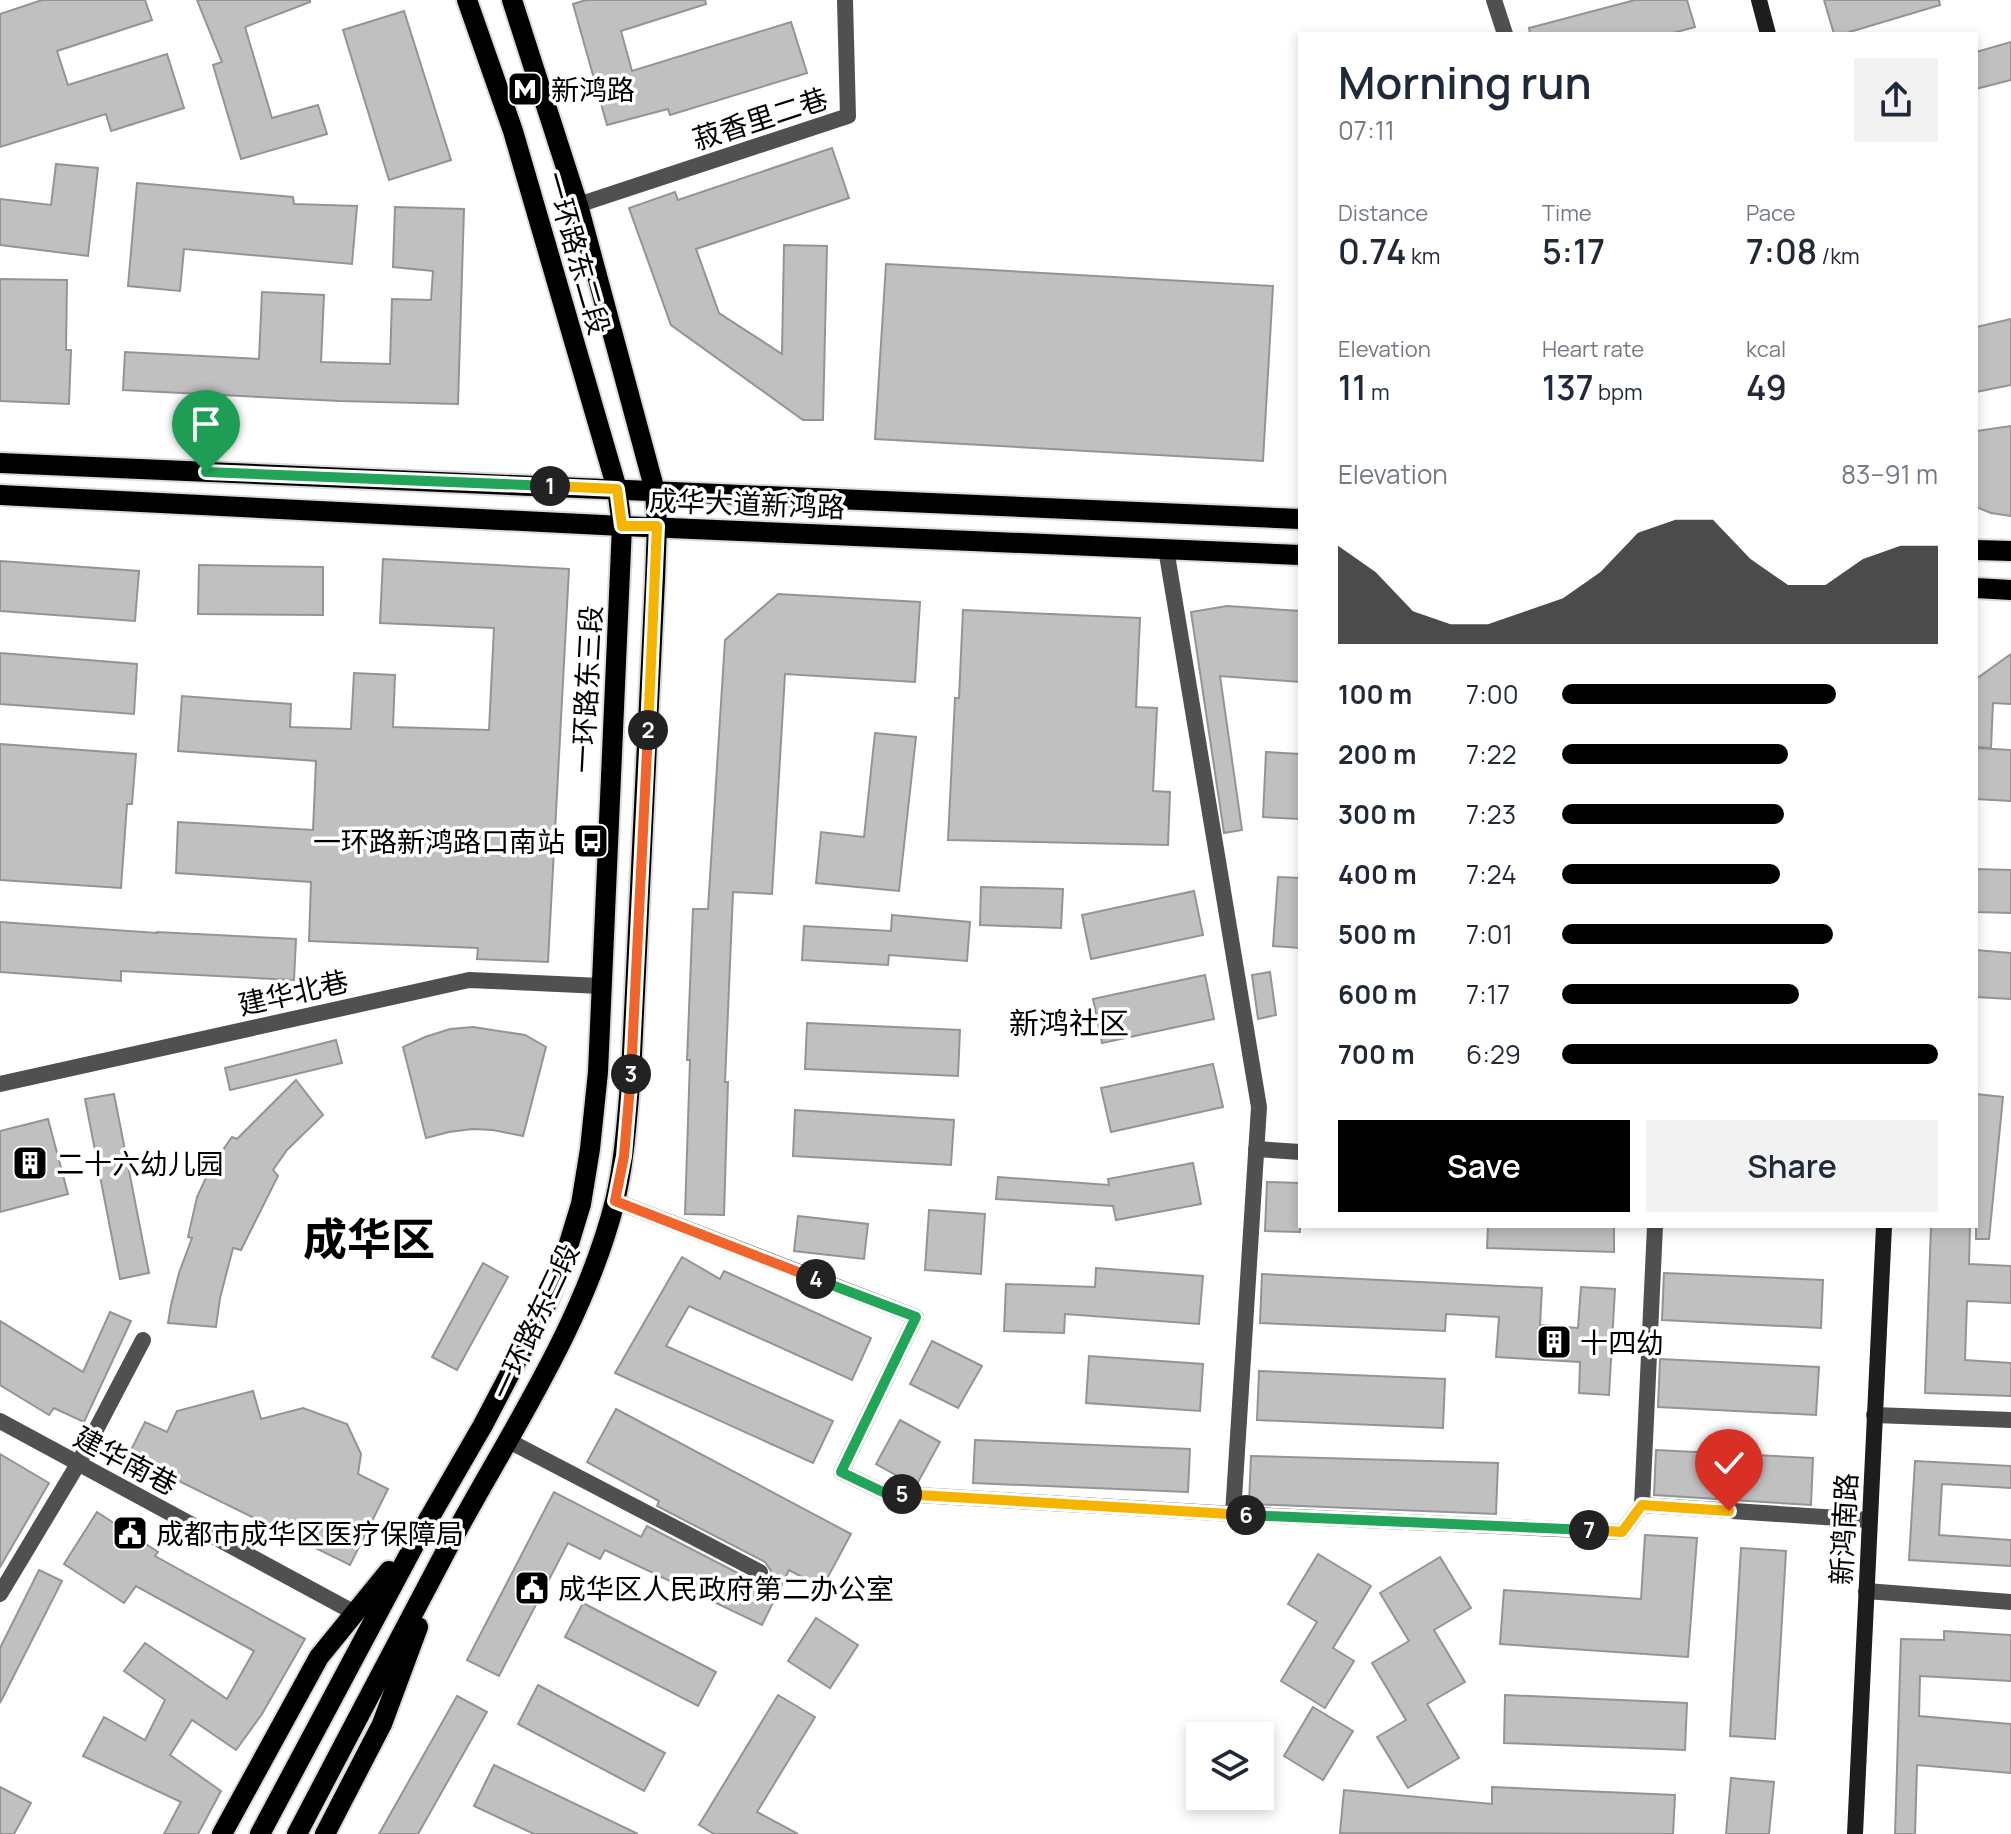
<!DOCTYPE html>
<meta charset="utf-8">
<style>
body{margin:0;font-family:Manrope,"Noto Sans SC",sans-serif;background:#f2f2f3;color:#1f2937;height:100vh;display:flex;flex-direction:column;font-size:30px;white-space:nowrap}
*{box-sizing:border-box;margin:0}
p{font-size:26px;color:#747a83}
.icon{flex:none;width:44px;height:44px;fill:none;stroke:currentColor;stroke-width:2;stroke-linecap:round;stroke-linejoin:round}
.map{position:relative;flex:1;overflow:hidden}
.panel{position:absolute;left:1298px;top:32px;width:680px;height:1196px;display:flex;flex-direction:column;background:#fff;border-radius:0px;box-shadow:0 4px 12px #0003}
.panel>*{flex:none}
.tools{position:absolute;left:1186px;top:1722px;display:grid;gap:16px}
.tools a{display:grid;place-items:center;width:88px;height:88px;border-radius:0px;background:#fff;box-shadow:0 4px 12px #0003;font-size:40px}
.pin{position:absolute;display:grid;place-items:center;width:68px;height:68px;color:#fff;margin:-82px -34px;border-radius:50% 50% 50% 0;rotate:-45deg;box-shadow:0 0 8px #0007}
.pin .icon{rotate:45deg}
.km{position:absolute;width:40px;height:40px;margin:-20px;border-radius:50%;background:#222;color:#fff;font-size:22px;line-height:40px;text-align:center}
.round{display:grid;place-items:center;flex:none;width:84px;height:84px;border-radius:0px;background:#f2f2f3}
.head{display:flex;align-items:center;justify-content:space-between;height:136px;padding:0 40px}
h1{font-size:44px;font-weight:600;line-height:60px}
.stats{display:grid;grid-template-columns:repeat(3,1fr);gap:12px;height:136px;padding:8px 40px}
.stats div{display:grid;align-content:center}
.stats b{font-size:34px;font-weight:600}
.stats small{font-size:22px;font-weight:400}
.stats p{font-size:22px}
.chart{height:224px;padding:16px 40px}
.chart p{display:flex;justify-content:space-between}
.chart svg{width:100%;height:144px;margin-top:8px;fill:#000;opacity:.7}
.button{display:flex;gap:16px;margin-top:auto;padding:16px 40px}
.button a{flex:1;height:92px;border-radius:0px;background:#000;color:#fff;font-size:32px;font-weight:600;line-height:92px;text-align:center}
.button a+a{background:#f2f2f3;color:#1f2937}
ul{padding:0 40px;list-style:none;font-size:26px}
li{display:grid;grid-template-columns:128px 96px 1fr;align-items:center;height:60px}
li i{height:20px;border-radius:10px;background:#000}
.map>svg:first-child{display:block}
</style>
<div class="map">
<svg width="2011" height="1834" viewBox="0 0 2011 1834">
<rect width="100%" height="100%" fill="#fff"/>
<!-- building -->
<g fill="#c0c0c0" stroke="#949494" stroke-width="2">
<polygon points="42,0 145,0 152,20 57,51 68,85 167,54 184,108 111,131 106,114 0,147 0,14"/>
<polygon points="197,0 310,0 310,2 245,27 272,118 318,105 327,134 241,159 213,65 222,62"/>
<polygon points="586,0 705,0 706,4 621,31 632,71 791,22 807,73 670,115 668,109 607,125 573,4"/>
<polygon points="1635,0 1687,0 1695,27 1669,34 1530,34 1529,28"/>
<polygon points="1824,0 1939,0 1940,5 1843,34 1834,34"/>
<polygon points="404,11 451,160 389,180 343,30"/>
<polygon points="2011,42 2011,80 1976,89 1976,52"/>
<polygon points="832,148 849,198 696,249 719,313 782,354 784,245 827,246 823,420 803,420 671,325 629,208 675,192 678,200"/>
<polygon points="56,164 98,168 88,256 0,245 0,199 51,205"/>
<polygon points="137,183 293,197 294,204 357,206 352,264 184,249 180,291 128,286"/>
<polygon points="395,207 464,209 458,404 340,401 123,390 125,352 259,359 262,292 324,295 321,362 390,364 392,299 431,300 433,271 393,267"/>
<polygon points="886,264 1273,286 1263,461 875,439"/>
<polygon points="0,279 67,280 66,350 71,350 69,404 0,401"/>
<polygon points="2011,319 2011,385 1976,392 1976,327"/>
<polygon points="2011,426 2011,516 1991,513 1976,507 1976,431"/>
<polygon points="383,559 569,569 548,962 477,959 478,948 309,941 311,882 176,873 178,822 313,830 316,761 178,751 182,696 291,704 290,727 351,729 354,673 395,675 393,727 489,730 494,628 380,623"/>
<polygon points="0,561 139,571 135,621 0,611"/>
<polygon points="199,565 323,567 323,615 198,614"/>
<polygon points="778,594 920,602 915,682 785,674 772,894 733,892 725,1082 728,1082 724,1215 685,1214 690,1060 687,1060 693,909 708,909 725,640"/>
<polygon points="1227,606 1300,611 1300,682 1220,676 1242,830 1224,833 1191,612"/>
<polygon points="963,610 1140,618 1136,707 1157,708 1153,791 1170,792 1168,845 948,840 955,698 959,698"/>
<polygon points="0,653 137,664 134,714 0,704"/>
<polygon points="2011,654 2011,704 1993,703 1991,748 1976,747 1976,679"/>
<polygon points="875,733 916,737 899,891 816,883 821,832 864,837"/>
<polygon points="0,744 136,754 132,804 127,804 121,888 0,880"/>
<polygon points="1976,748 2011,750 2011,801 1976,799"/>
<polygon points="1266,752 1300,754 1300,819 1263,817"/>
<polygon points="1976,869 2011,870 2011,913 1976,912"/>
<polygon points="1278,877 1300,878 1300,948 1273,946"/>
<polygon points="981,887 1063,889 1061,928 980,925"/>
<polygon points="1194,891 1203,935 1091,959 1082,915"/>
<polygon points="892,915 970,922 967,961 889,955 888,965 802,960 804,926 891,931"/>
<polygon points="0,922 157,933 157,932 296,939 294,980 121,971 121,981 0,972"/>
<polygon points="1976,950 2011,953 2011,999 1976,997"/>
<polygon points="1270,972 1276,1015 1258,1019 1252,975"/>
<polygon points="1205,975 1214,1019 1102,1043 1093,999"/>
<polygon points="807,1023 960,1030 958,1076 805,1069"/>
<polygon points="473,1027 525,1035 546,1047 523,1136 493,1130 472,1129 449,1132 426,1138 403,1047 425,1037 450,1029"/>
<polygon points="336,1040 342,1063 230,1090 225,1068"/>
<polygon points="1213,1064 1223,1107 1111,1132 1101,1088"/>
<polygon points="296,1080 323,1115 287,1150 273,1170 278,1176 241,1250 233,1248 220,1298 216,1327 168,1323 171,1305 179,1273 192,1238 188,1237 197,1197 211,1167 232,1137 237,1139"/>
<polygon points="114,1094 149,1273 120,1279 85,1099"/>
<polygon points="1976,1094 2003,1097 1989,1239 1976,1239"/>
<polygon points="795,1110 954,1120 951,1165 793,1156"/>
<polygon points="48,1119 68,1194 0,1212 0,1131"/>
<polygon points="1193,1163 1201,1204 1116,1220 1113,1206 996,1199 998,1177 1109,1185 1108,1179"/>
<polygon points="1267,1182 1300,1183 1300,1232 1265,1231"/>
<polygon points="929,1210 985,1214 981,1274 925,1270"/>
<polygon points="798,1216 868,1224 864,1259 794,1251"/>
<polygon points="1488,1226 1614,1226 1614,1252 1487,1248"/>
<polygon points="1931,1226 1970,1226 1969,1264 2011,1266 2011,1303 1967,1301 1965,1360 2011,1363 2011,1396 1925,1393"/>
<polygon points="682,1257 720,1279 724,1271 871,1338 852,1380 689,1306 666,1346 833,1421 813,1463 615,1373"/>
<polygon points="483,1263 508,1277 457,1370 432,1357"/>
<polygon points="1096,1268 1203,1276 1199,1324 1065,1314 1064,1333 1004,1331 1006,1284 1095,1287"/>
<polygon points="1664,1273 1823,1280 1821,1328 1662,1320"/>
<polygon points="1262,1274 1542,1288 1540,1325 1578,1328 1581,1287 1615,1289 1609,1395 1579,1393 1580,1362 1496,1357 1499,1317 1446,1314 1445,1331 1260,1323"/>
<polygon points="110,1312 131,1321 84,1422 54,1408 49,1415 0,1385 0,1321 83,1372"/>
<polygon points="932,1341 982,1366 958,1408 910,1384"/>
<polygon points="1089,1356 1203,1364 1200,1411 1086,1403"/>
<polygon points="1660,1359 1819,1367 1816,1415 1658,1407"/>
<polygon points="1259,1371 1445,1379 1443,1428 1257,1420"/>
<polygon points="253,1391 261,1419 303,1408 347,1424 361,1454 358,1474 388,1489 350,1565 128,1456 145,1422 167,1432 177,1411"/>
<polygon points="616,1409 851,1534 822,1588 789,1570 762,1625 605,1550 600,1559 568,1543 499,1676 467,1660 554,1492 641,1537 647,1526 755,1582 761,1583 769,1578 771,1571 765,1562 657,1506 659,1501 587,1462"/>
<polygon points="900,1420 940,1442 917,1484 912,1484 876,1464"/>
<polygon points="975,1440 1190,1449 1188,1492 973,1483"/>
<polygon points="1656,1450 1813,1458 1811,1505 1654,1495"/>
<polygon points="0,1454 49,1483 0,1567"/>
<polygon points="1251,1456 1498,1463 1496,1514 1249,1504"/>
<polygon points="1915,1461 2011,1466 2011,1488 1942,1484 1939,1535 2011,1540 2011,1566 1909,1560"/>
<polygon points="97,1512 158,1552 155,1556 305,1639 262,1714 236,1750 192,1720 170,1755 221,1791 198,1834 164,1834 181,1802 83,1756 104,1717 145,1740 165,1700 124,1671 145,1643 227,1699 254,1651 136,1586 124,1603 64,1564"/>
<polygon points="1645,1535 1697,1538 1688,1657 1500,1644 1504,1590 1641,1599"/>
<polygon points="1741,1548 1786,1551 1775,1739 1730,1736"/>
<polygon points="1318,1554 1371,1586 1333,1648 1354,1661 1325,1708 1281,1681 1317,1622 1288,1604"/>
<polygon points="1440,1557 1471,1608 1434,1630 1465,1682 1427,1704 1459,1758 1408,1788 1377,1737 1406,1720 1372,1663 1409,1641 1380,1593"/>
<polygon points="39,1570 62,1581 0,1703 0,1648"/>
<polygon points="583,1603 716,1672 698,1706 565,1637"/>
<polygon points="816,1618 858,1645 830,1688 788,1661"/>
<polygon points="1944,1631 2011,1635 2011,1681 1920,1676 1919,1716 2011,1724 2011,1773 1917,1765 1915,1834 1895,1834 1901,1639 1944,1640"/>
<polygon points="538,1685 665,1753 644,1791 518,1724"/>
<polygon points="778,1695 815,1717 757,1812 798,1834 714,1834 699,1825"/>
<polygon points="1505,1695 1687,1703 1685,1750 1504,1743"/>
<polygon points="457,1696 487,1712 418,1834 379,1834"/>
<polygon points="1313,1707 1353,1731 1323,1780 1284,1756"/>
<polygon points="494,1765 638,1834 534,1834 474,1806"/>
<polygon points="1731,1778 1774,1782 1769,1834 1726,1834"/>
<polygon points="0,1787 31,1803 14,1834 0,1834"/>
<polygon points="1492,1787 1675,1795 1673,1834 1340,1833 1344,1790 1492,1804"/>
</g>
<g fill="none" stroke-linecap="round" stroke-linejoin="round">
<defs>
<g id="primary">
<polyline points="0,463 1300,519"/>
<polyline points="0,495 622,526 1300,555"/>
<polyline points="1976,550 2011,551"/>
<polyline points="1976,588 2011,590"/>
<polyline points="222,1834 319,1657 389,1571"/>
<polyline points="260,1834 420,1534 483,1425 548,1301 563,1263 581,1204 590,1149 598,1072 622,526 617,489 513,131 467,0"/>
<path d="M297 1834C347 1739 396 1644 447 1549 507 1437 584 1325 615 1201 625 1159 627 1116 631 1074L655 580 657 526 655 491 578 205 512 0"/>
<polyline points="325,1834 382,1724 418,1627"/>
</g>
</defs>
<!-- primary casing -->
<use href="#primary" stroke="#dbdbdb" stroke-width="24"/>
<!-- street -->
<g stroke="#505050" stroke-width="16">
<polyline points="1494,0 1505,34"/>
<polyline points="578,205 848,116 845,0"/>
<polyline points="1166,549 1259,1107 1233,1514"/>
<polyline points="0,1084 469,980 601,986"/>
<polyline points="1256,1149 1300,1152"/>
<polyline points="615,1201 916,1317 841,1472 885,1493 1233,1514 1622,1532 1642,1505 1869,1520"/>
<polyline points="1874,1415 2011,1420"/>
<polyline points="0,1421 355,1613"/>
<polyline points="507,1440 760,1572"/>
<polyline points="1642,1505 1655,1226"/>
<polyline points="1866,1591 2011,1602"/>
<polyline points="0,1594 78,1464 143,1340"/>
</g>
<!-- secondary -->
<g stroke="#1d1d1d" stroke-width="16">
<polyline points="1759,0 1768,34"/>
<polyline points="1855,1834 1884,1226"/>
</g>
<!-- primary -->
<use href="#primary" stroke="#000" stroke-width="20"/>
</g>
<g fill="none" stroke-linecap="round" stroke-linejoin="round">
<defs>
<polyline id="split-1" points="206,472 550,486"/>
<polyline id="split-2" points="550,486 617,489 622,526 657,526 648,730"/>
<polyline id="split-3" points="631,1074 648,730"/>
<polyline id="split-4" points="631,1074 624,1156 615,1201 816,1279"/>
<polyline id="split-5" points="816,1279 916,1317 841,1472 885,1493 902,1494"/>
<polyline id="split-6" points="902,1494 1246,1515"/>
<polyline id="split-7" points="1246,1515 1589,1530"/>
<polyline id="split-8" points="1589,1530 1622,1532 1642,1505 1729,1511"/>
</defs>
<!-- split-1 casing -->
<use href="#split-1" stroke="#fff" stroke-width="16"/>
<!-- split-2 casing -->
<use href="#split-2" stroke="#fff" stroke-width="16"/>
<!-- split-3 casing -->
<use href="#split-3" stroke="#fff" stroke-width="16"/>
<!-- split-4 casing -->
<use href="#split-4" stroke="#fff" stroke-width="16"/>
<!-- split-5 casing -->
<use href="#split-5" stroke="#fff" stroke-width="16"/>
<!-- split-6 casing -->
<use href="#split-6" stroke="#fff" stroke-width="16"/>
<!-- split-7 casing -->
<use href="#split-7" stroke="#fff" stroke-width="16"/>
<!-- split-8 casing -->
<use href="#split-8" stroke="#fff" stroke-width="16"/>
<!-- split-1 -->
<use href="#split-1" stroke="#22a559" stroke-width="10"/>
<!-- split-2 -->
<use href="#split-2" stroke="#f5b400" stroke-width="10"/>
<!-- split-3 -->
<use href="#split-3" stroke="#f0652b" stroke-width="10"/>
<!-- split-4 -->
<use href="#split-4" stroke="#f0652b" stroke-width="10"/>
<!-- split-5 -->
<use href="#split-5" stroke="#22a559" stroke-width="10"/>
<!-- split-6 -->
<use href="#split-6" stroke="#f5b400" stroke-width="10"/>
<!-- split-7 -->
<use href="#split-7" stroke="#22a559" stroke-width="10"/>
<!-- split-8 -->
<use href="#split-8" stroke="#f5b400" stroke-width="10"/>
</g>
<!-- icons -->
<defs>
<symbol id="metro-square" viewBox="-11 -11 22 22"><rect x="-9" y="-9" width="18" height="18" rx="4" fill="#000" stroke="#fff"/><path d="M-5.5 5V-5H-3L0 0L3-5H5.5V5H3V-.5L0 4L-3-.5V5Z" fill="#fff"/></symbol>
<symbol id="bus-square" viewBox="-11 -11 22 22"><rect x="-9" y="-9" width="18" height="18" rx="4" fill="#000" stroke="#fff"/><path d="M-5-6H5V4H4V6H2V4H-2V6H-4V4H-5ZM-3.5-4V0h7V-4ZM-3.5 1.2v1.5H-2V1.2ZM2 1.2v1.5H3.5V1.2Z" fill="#fff"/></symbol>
<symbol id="building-square" viewBox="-11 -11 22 22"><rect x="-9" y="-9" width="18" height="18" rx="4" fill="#000" stroke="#fff"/><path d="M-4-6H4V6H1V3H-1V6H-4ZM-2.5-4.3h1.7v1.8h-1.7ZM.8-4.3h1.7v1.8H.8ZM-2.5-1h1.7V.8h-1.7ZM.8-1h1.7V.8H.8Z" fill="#fff"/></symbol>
<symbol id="civic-square" viewBox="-11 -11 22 22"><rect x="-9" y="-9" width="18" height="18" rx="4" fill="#000" stroke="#fff"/><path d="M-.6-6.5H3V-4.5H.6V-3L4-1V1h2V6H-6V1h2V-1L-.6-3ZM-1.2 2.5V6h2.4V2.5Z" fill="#fff"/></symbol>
</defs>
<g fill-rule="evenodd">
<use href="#metro-square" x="505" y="69" width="40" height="40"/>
<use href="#bus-square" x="571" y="821" width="40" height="40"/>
<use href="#building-square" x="10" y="1143" width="40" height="40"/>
<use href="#building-square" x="1534" y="1322" width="40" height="40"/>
<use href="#civic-square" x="110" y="1513" width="40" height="40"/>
<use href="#civic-square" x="512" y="1568" width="40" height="40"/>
</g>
<g text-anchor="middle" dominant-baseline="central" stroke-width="7" stroke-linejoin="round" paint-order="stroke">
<!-- poi labels -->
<g font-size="28" fill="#000" stroke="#fff" text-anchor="start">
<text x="551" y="89">新鸿路</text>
<text x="565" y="841" text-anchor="end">一环路新鸿路口南站</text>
<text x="56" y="1163">二十六幼儿园</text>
<text x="1580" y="1342">十四幼</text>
<text x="156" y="1533">成都市成华区医疗保障局</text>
<text x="558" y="1588">成华区人民政府第二办公室</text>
</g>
<!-- street labels -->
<g font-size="28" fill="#000" stroke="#fff">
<text transform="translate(760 118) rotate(-18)">菽香里二巷</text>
<text transform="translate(578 253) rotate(74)">一环路东二段</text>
<text transform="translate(747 503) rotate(2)">成华大道新鸿路</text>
<text transform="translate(586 689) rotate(-87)">一环路东三段</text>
<text transform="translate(293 992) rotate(-13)">建华北巷</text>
<text transform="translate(534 1321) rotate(-65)">一环路东三段</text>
<text transform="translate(126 1460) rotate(28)">建华南巷</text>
<text transform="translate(1843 1529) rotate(-87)">新鸿南路</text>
</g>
<!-- neighbourhood labels -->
<g font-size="30" fill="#000" stroke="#fff">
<text x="1069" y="1022">新鸿社区</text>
</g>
<!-- town labels -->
<g font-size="44" font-weight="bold" fill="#000" stroke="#fff">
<text x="369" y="1238">成华区</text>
</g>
</g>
</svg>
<div class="tools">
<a><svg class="icon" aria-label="layers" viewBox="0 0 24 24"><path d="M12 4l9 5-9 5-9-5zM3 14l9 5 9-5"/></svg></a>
</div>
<div class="pin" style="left:206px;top:472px;background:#1e9e55"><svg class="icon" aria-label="arrive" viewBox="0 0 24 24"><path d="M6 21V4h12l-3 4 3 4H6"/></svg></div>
<div class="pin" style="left:1729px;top:1511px;background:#d93025"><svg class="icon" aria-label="check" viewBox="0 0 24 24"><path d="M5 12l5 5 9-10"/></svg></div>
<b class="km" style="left:550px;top:486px">1</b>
<b class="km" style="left:648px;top:730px">2</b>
<b class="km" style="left:631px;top:1074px">3</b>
<b class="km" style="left:816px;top:1279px">4</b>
<b class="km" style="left:902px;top:1494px">5</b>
<b class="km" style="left:1246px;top:1515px">6</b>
<b class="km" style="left:1589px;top:1530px">7</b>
<section class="panel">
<div class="head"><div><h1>Morning run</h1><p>07:11</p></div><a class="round"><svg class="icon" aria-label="share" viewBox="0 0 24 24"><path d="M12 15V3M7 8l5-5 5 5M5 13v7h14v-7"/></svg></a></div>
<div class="stats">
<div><p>Distance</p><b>0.74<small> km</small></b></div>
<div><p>Time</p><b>5:17</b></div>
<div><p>Pace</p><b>7:08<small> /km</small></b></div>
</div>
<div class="stats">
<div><p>Elevation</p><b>11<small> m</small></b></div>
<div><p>Heart rate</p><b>137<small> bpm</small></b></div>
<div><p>kcal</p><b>49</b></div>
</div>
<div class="chart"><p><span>Elevation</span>83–91 m</p>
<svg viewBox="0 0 160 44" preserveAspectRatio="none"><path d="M0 44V14L10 22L20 34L30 38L40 38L50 34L60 30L70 22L80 10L90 6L100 6L110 18L120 26L130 26L140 18L150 14L160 14V44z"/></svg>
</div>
<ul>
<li><b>100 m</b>7:00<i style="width:73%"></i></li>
<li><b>200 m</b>7:22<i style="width:60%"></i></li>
<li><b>300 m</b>7:23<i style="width:59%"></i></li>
<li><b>400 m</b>7:24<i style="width:58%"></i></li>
<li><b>500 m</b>7:01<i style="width:72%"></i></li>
<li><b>600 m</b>7:17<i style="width:63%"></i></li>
<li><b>700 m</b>6:29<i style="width:100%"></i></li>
</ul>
<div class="button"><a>Save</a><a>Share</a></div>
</section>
</div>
